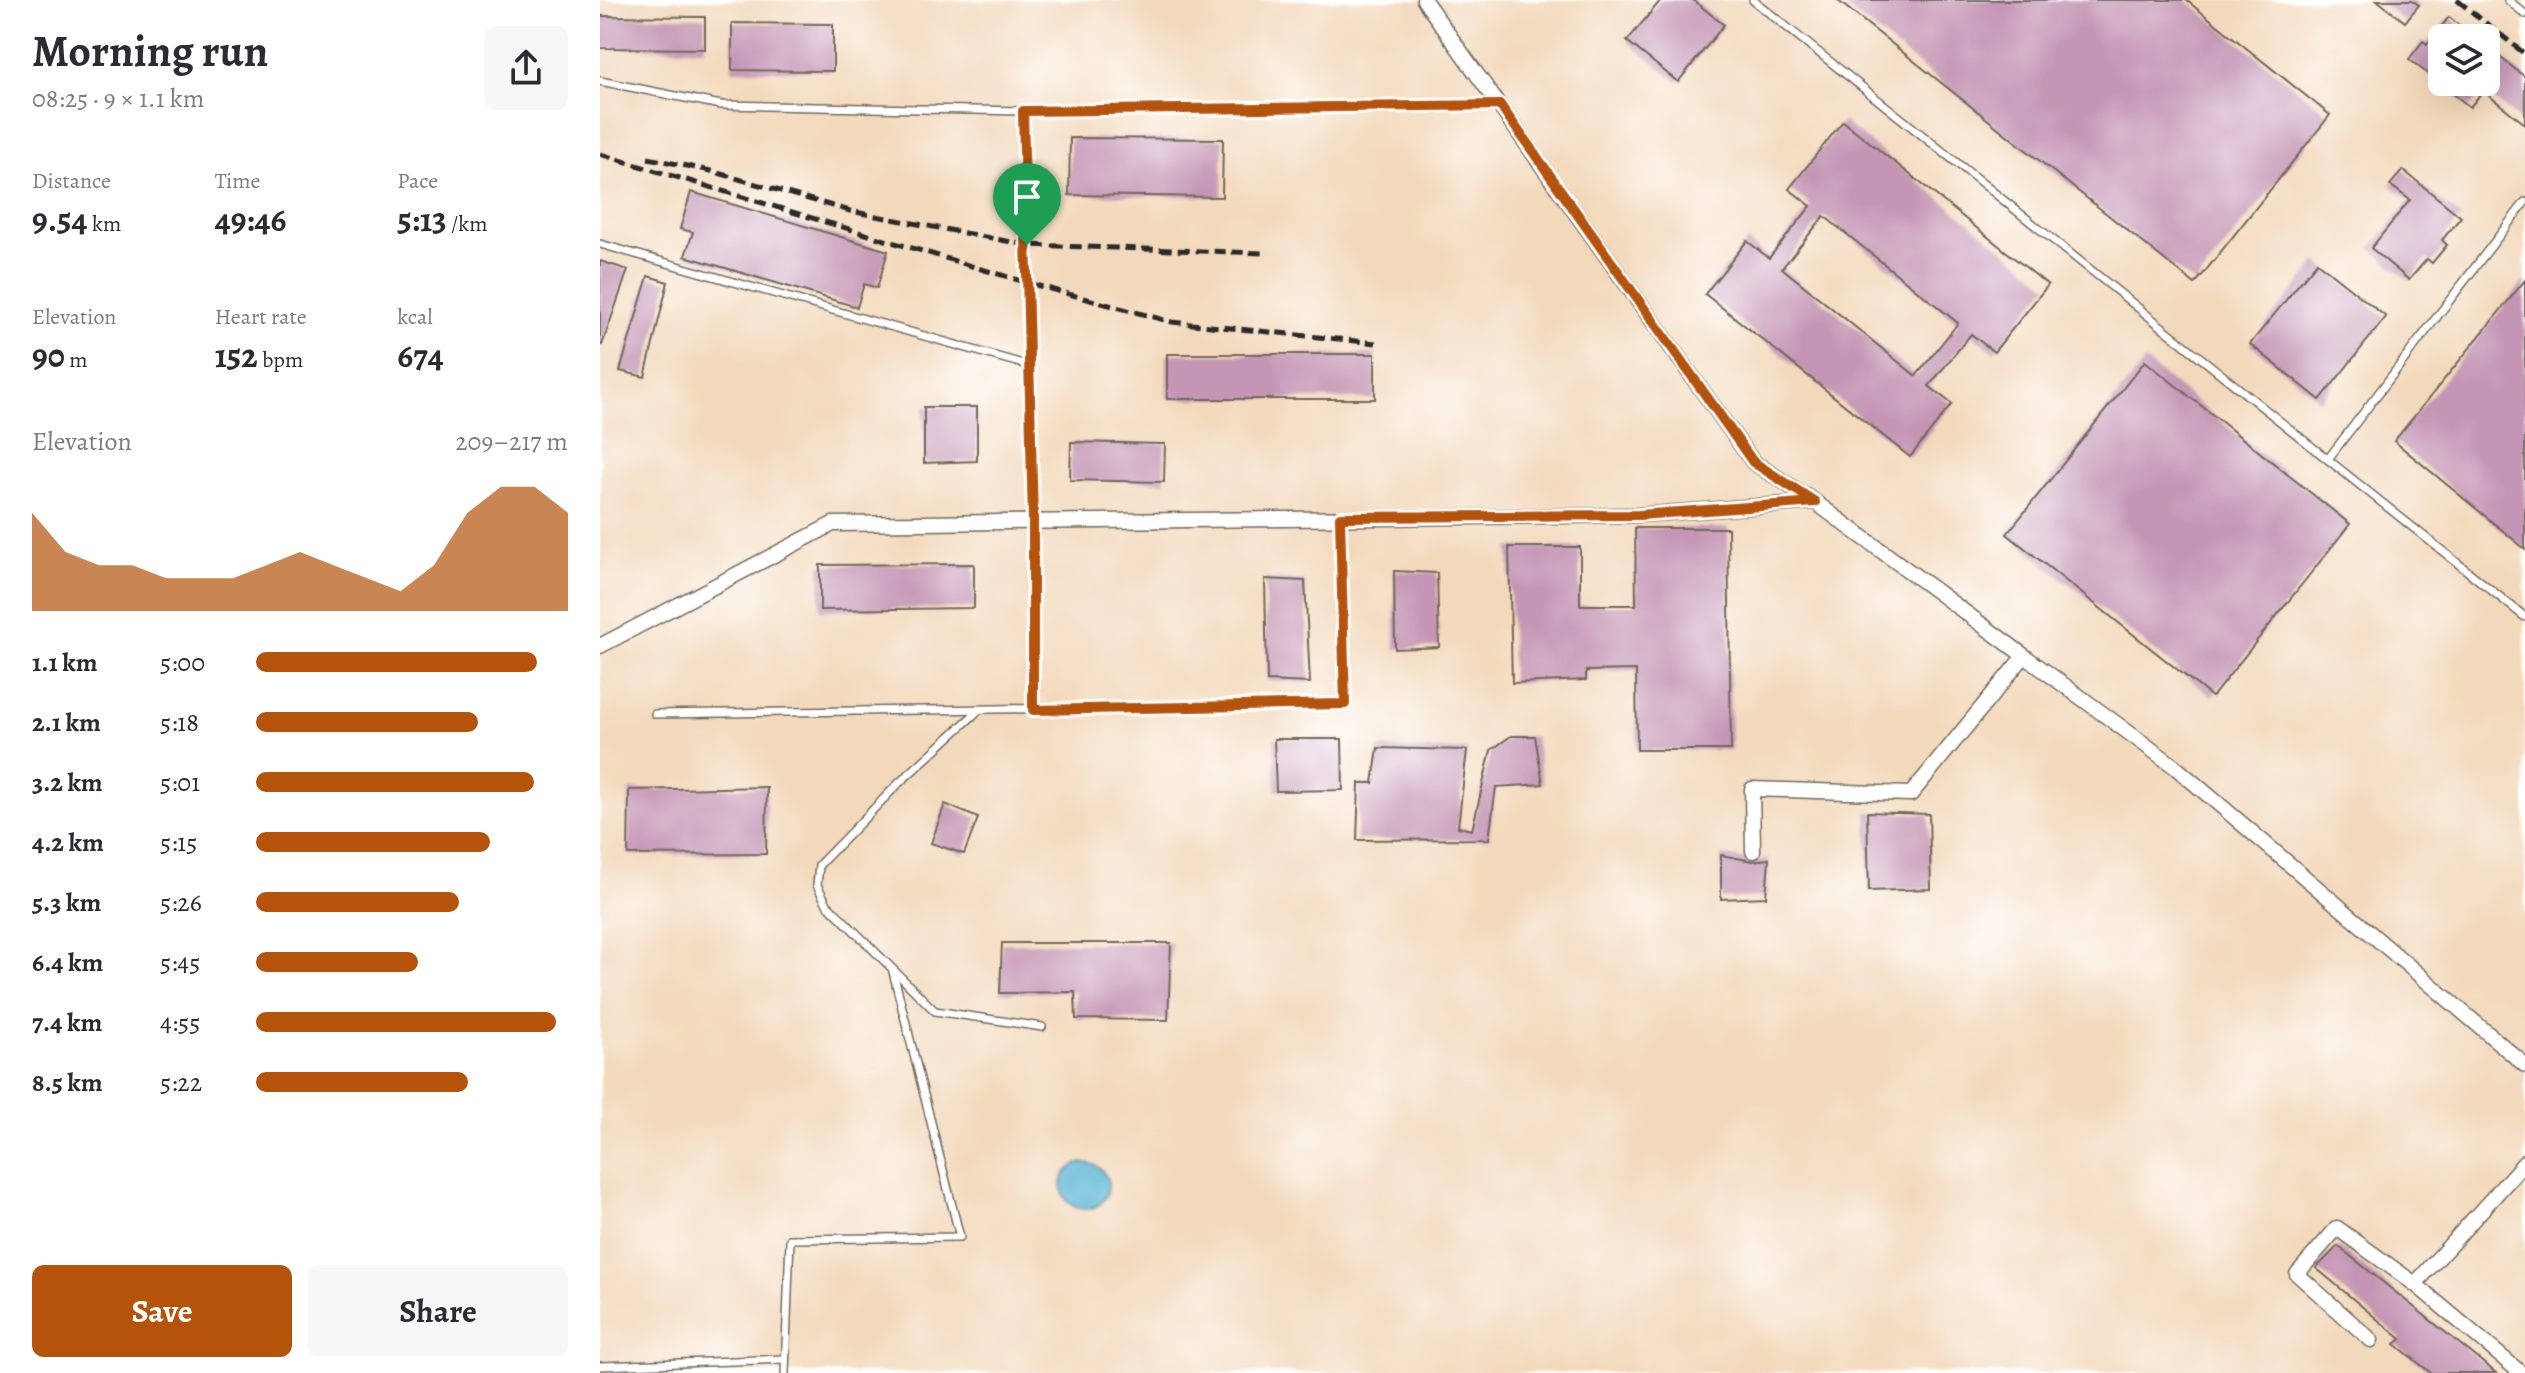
<!DOCTYPE html>
<meta charset="utf-8">
<style>
body{margin:0;font-family:Alegreya,serif;background:#f7f7f7;color:#2b2b33;height:100vh;display:flex;flex-direction:column;font-size:30px;white-space:nowrap}
*{box-sizing:border-box;margin:0}
p{font-size:26px;color:#7c7c81}
.icon{flex:none;width:44px;height:44px;fill:none;stroke:currentColor;stroke-width:2;stroke-linecap:round;stroke-linejoin:round}
.map{position:relative;flex:1;overflow:hidden}
.sheet{display:flex;flex-direction:column;background:#fff;width:600px}
.sheet>*{flex:none}
.tools{position:absolute;left:1828px;top:24px;display:grid;gap:16px}
.tools a{display:grid;place-items:center;width:72px;height:72px;border-radius:12px;background:#fff;box-shadow:0 8px 32px #0002;font-size:40px}
.pin{position:absolute;display:grid;place-items:center;width:68px;height:68px;color:#fff;margin:-82px -34px;border-radius:50% 50% 50% 0;rotate:-45deg;box-shadow:0 0 8px #0007}
.pin .icon{rotate:45deg}
.round{display:grid;place-items:center;flex:none;width:84px;height:84px;border-radius:12px;background:#f7f7f7}
.summary{display:flex;align-items:center;justify-content:space-between;height:136px;padding:0 32px}
h1{font-size:44px;font-weight:700;line-height:60px}
.metrics{display:grid;grid-template-columns:repeat(3,1fr);gap:12px;height:136px;padding:8px 32px}
.metrics div{display:grid;align-content:center}
.metrics b{font-size:34px;font-weight:700}
.metrics small{font-size:22px;font-weight:400}
.metrics p{font-size:22px}
.chart{height:224px;padding:16px 32px}
.chart p{display:flex;justify-content:space-between}
.chart svg{width:100%;height:144px;margin-top:8px;fill:#b45309;opacity:.7}
.action{display:flex;gap:16px;margin-top:auto;padding:16px 32px}
.action a{flex:1;height:92px;border-radius:12px;background:#b45309;color:#fff;font-size:32px;font-weight:700;line-height:92px;text-align:center}
.action a+a{background:#f7f7f7;color:#2b2b33}
ul{padding:0 32px;list-style:none;font-size:26px}
li{display:grid;grid-template-columns:128px 96px 1fr;align-items:center;height:60px}
li i{height:20px;border-radius:10px;background:#b45309}
main{display:flex;flex:1;min-height:0}
.map>svg:first-child{display:block}
</style>
<main>
<section class="sheet">
<div class="summary"><div><h1>Morning run</h1><p>08:25 · 9 × 1.1 km</p></div><a class="round"><svg class="icon" aria-label="share" viewBox="0 0 24 24"><path d="M12 15V3M7 8l5-5 5 5M5 13v7h14v-7"/></svg></a></div>
<div class="metrics">
<div><p>Distance</p><b>9.54<small> km</small></b></div>
<div><p>Time</p><b>49:46</b></div>
<div><p>Pace</p><b>5:13<small> /km</small></b></div>
</div>
<div class="metrics">
<div><p>Elevation</p><b>90<small> m</small></b></div>
<div><p>Heart rate</p><b>152<small> bpm</small></b></div>
<div><p>kcal</p><b>674</b></div>
</div>
<div class="chart"><p><span>Elevation</span>209–217 m</p>
<svg viewBox="0 0 160 44" preserveAspectRatio="none"><path d="M0 44V14L10 26L20 30L30 30L40 34L50 34L60 34L70 30L80 26L90 30L100 34L110 38L120 30L130 14L140 6L150 6L160 14V44z"/></svg>
</div>
<ul>
<li><b>1.1 km</b>5:00<i style="width:90%"></i></li>
<li><b>2.1 km</b>5:18<i style="width:71%"></i></li>
<li><b>3.2 km</b>5:01<i style="width:89%"></i></li>
<li><b>4.2 km</b>5:15<i style="width:75%"></i></li>
<li><b>5.3 km</b>5:26<i style="width:65%"></i></li>
<li><b>6.4 km</b>5:45<i style="width:52%"></i></li>
<li><b>7.4 km</b>4:55<i style="width:96%"></i></li>
<li><b>8.5 km</b>5:22<i style="width:68%"></i></li>
</ul>
<div class="action"><a>Save</a><a>Share</a></div>
</section>
<div class="map">
<svg width="1925" height="1373" viewBox="0 0 1925 1373">
<rect width="100%" height="100%" fill="#fff"/>
<filter id="ink" filterUnits="userSpaceOnUse"><feTurbulence type="fractalNoise" baseFrequency=".0125" numOctaves="2"/><feDisplacementMap in="SourceGraphic" scale="16" xChannelSelector="R" yChannelSelector="G"/><feConvolveMatrix kernelMatrix="1 2 1 2 8 2 1 2 1" color-interpolation-filters="sRGB"/></filter>
<filter id="wash" filterUnits="userSpaceOnUse"><feTurbulence type="fractalNoise" baseFrequency=".006" numOctaves="4" result="noise"/><feDisplacementMap in="SourceGraphic" scale="32" xChannelSelector="R" yChannelSelector="G"/><feGaussianBlur stdDeviation="1.8" result="paint"/><feColorMatrix in="noise" values="0 0 0 0 0 0 0 0 0 0 0 0 0 0 0 0 0 1.4 0 .05"/><feComposite in="paint" operator="in"/></filter>
<g filter="url(#wash)">
<rect width="100%" height="100%" fill="#f3d9bb"/>
<!-- water -->
<circle fill="#55b2d3" stroke="#406e7f" stroke-width="2" cx="485" cy="1186" r="23"/>
<g id="blocks">
<!-- building -->
<g fill="#c495b4" fill-rule="evenodd">
<polygon points="1061,0 1093,0 1124,25 1078,82 1027,41"/>
<polygon points="1237,0 1586,0 1730,115 1595,284"/>
<polygon points="1777,0 1812,0 1819,5 1805,22"/>
<polygon points="0,16 105,17 105,49 0,48"/>
<polygon points="1849,17 1875,38 1842,38 1842,82 1886,82 1886,46 1925,77 1925,124 1883,91 1870,107 1809,59 1823,41 1827,44"/>
<polygon points="132,23 233,24 233,71 132,70"/>
<path d="M1243 121 1448 285 1394 352 1371 334 1329 386 1352 404 1310 457 1105 294 1147 241 1169 258 1211 206 1189 189ZM1224 216 1358 323 1316 376 1182 268Z"/>
<polygon points="470,138 623,139 622,197 469,195"/>
<polygon points="1803,170 1861,217 1842,240 1847,245 1832,263 1827,259 1809,280 1771,248 1810,200 1790,185"/>
<polygon points="91,192 288,251 277,288 264,284 257,307 85,256 93,232 80,229"/>
<polygon points="0,261 28,270 2,345 0,345"/>
<polygon points="1717,262 1786,317 1720,400 1650,344"/>
<polygon points="48,276 68,282 45,377 20,371"/>
<polygon points="1925,280 1925,549 1794,441"/>
<rect x="567" y="354" width="208" height="45"/>
<polygon points="1545,361 1750,524 1612,697 1407,534"/>
<polygon points="324,407 377,407 377,461 324,463"/>
<polygon points="471,442 565,444 564,482 470,480"/>
<polygon points="1035,528 1128,528 1131,750 1037,750 1036,670 986,671 986,680 912,683 909,547 980,547 980,605 1036,605"/>
<polygon points="374,564 374,608 220,610 220,565"/>
<polygon points="794,571 837,573 839,647 795,649"/>
<polygon points="665,579 705,581 710,683 667,681"/>
<polygon points="911,736 935,736 943,784 896,787 889,839 757,840 759,783 773,783 778,748 867,750 858,827 872,830 891,750"/>
<polygon points="674,739 742,739 743,790 676,791"/>
<polygon points="167,787 166,854 28,855 29,790"/>
<polygon points="345,804 378,818 364,854 331,843"/>
<polygon points="1267,812 1329,814 1331,889 1269,891"/>
<polygon points="1121,855 1152,861 1169,859 1166,897 1121,899"/>
<polygon points="402,943 571,943 568,1020 476,1019 475,992 400,993"/>
<polygon points="1738,1246 1896,1373 1831,1373 1795,1344 1801,1339 1716,1268"/>
</g>
</g>
</g>
<g filter="url(#ink)">
<use href="#blocks" fill-opacity="0" stroke="#71685d" stroke-width="2"/>
<g fill="none" stroke-linecap="round" stroke-linejoin="round">
<defs>
<g id="lane">
<polyline points="1153,0 1925,617"/>
<polyline points="1908,0 1925,14"/>
<polyline points="0,81 121,105 423,111"/>
<polyline points="0,244 430,366"/>
<polyline points="1728,459 1925,202"/>
<polyline points="379,710 299,783 219,865 217,885 227,904 335,1011 442,1027"/>
<polyline points="433,710 433,521 423,111 898,105"/>
<polyline points="55,714 745,704 741,519"/>
<polyline points="0,1366 185,1359"/>
<polyline points="185,1373 190,1239 360,1237 293,972"/>
</g>
<g id="street">
<polyline points="824,0 1153,462 1215,502 1574,766 1925,1065"/>
<polyline points="0,646 233,524 1039,515 1214,502"/>
<polyline points="1153,851 1152,789 1311,794 1424,656"/>
<polyline points="1815,1284 1921,1373"/>
<polyline points="1771,1340 1697,1274 1737,1228 1815,1284 1925,1162"/>
</g>
</defs>
<!-- lane casing -->
<use href="#lane" stroke="#71685d" stroke-width="10"/>
<!-- street casing -->
<use href="#street" stroke="#71685d" stroke-width="17"/>
<!-- lane -->
<use href="#lane" stroke="#fff" stroke-width="7"/>
<!-- street -->
<use href="#street" stroke="#fff" stroke-width="14"/>
<!-- rail -->
<g stroke="#2b2b2b" stroke-width="5" stroke-dasharray="12 6" stroke-linecap="butt">
<polyline points="1857,0 1925,54"/>
<polyline points="0,154 428,283 572,322 776,343"/>
<polyline points="48,158 111,171 250,211 427,245 662,253"/>
</g>
</g>
</g>
<g fill="none" stroke-linecap="round" stroke-linejoin="round" filter="url(#ink)">
<defs>
<polygon id="route" points="900,105 1153,462 1215,502 1039,515 740,517 745,704 433,710 433,521 423,111"/>
</defs>
<!-- route casing -->
<use href="#route" stroke="#fff" stroke-width="16"/>
<!-- route -->
<use href="#route" stroke="#b45309" stroke-width="10"/>
</g>
</svg>
<div class="tools">
<a><svg class="icon" aria-label="layers" viewBox="0 0 24 24"><path d="M12 4l9 5-9 5-9-5zM3 14l9 5 9-5"/></svg></a>
</div>
<div class="pin" style="left:427px;top:245px;background:#1e9e55"><svg class="icon" aria-label="arrive" viewBox="0 0 24 24"><path d="M6 21V4h12l-3 4 3 4H6"/></svg></div>
</div>
</main>
